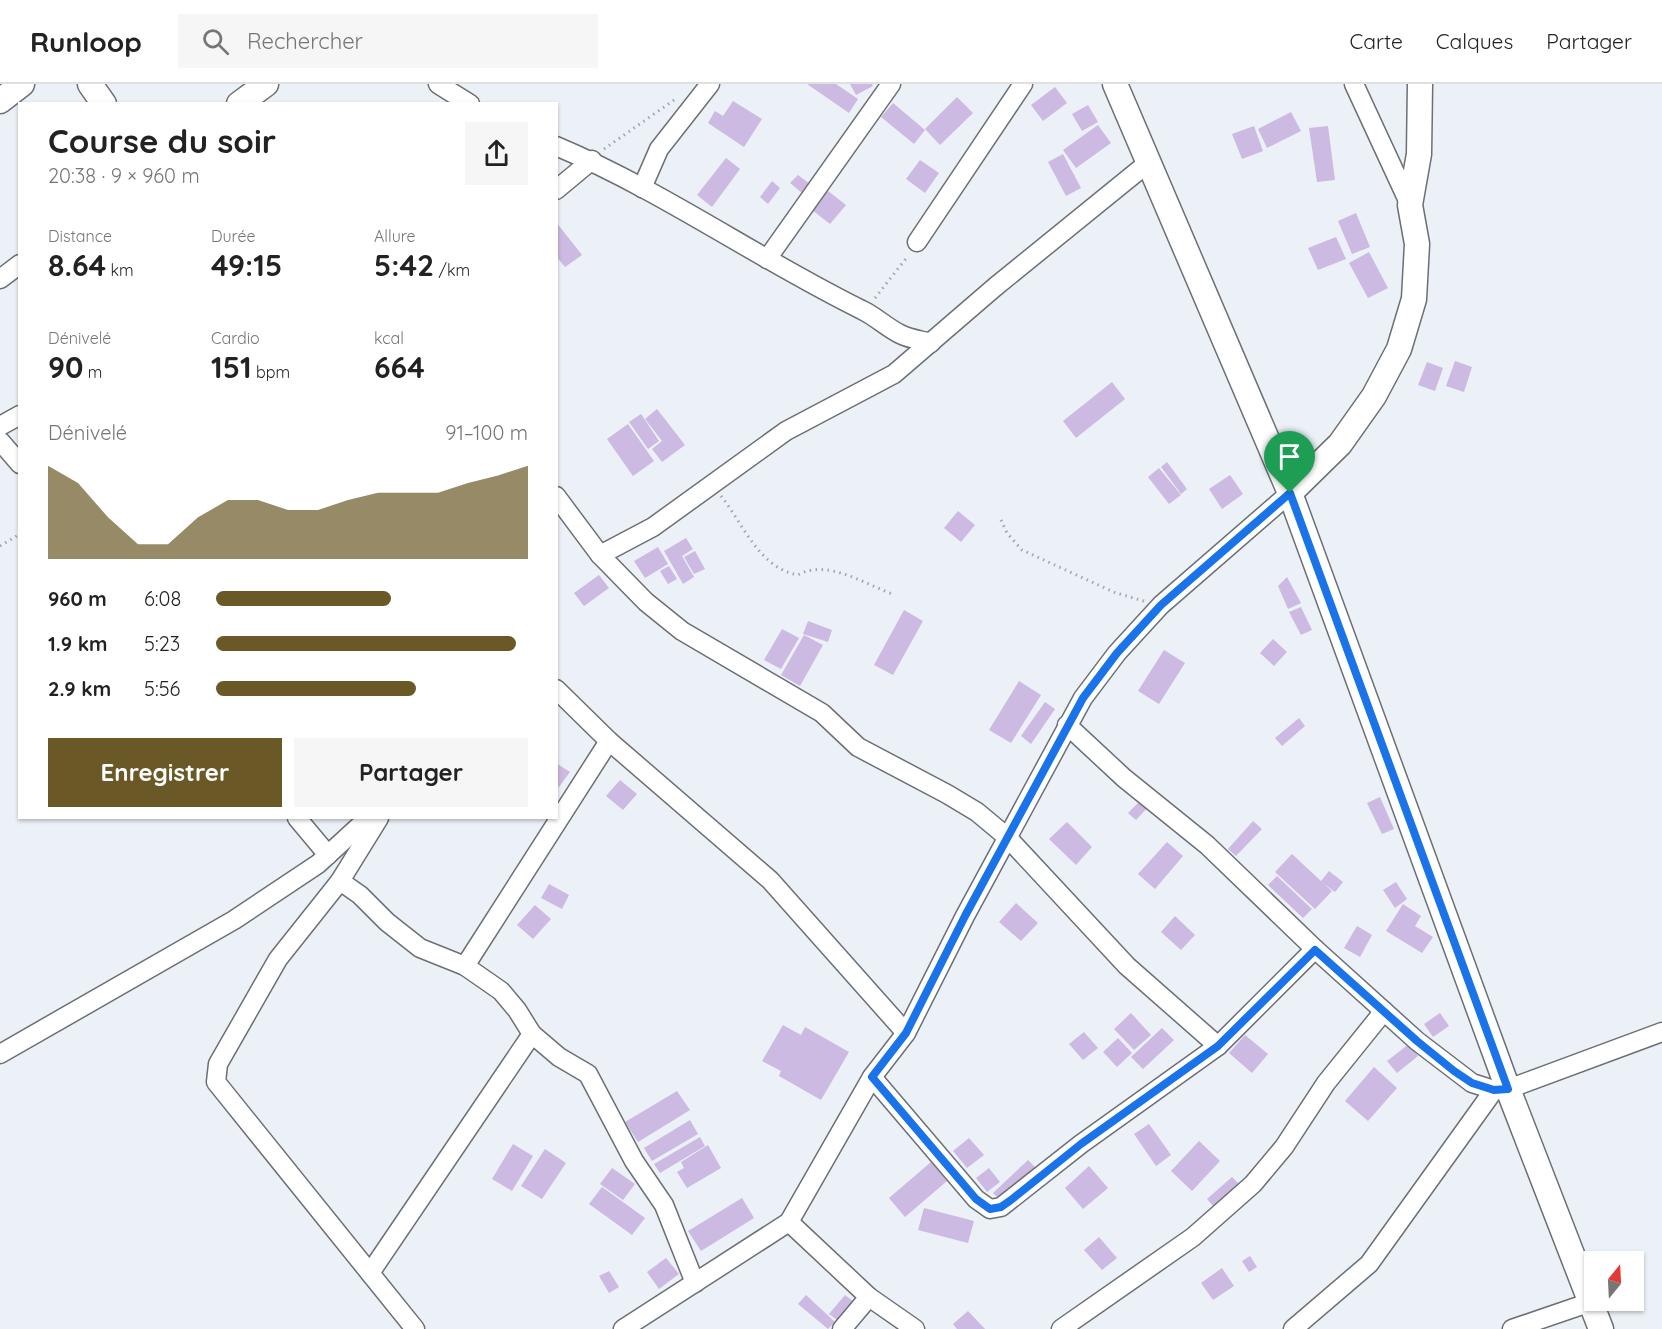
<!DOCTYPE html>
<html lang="fr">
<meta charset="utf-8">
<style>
body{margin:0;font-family:Quicksand,sans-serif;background:#f6f6f6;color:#222;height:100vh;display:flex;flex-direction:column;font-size:22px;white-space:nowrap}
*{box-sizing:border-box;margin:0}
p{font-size:20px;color:#767676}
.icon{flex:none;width:33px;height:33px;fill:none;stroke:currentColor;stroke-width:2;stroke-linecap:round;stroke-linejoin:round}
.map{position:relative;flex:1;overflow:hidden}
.details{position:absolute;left:18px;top:18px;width:540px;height:717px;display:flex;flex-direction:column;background:#fff;border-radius:0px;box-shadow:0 2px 4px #0004}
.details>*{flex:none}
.needle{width:39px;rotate:18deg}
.tools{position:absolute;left:1584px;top:1167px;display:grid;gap:12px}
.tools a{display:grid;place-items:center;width:60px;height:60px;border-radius:0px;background:#fff;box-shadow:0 2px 4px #0004;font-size:30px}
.pin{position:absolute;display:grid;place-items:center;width:51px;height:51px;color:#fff;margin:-62px -26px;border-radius:50% 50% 50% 0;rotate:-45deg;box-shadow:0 0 6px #0007}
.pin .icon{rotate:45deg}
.round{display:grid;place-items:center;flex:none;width:63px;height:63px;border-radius:0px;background:#f6f6f6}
.summary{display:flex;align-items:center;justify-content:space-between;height:102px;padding:0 30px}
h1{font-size:33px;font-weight:700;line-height:45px}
.metrics{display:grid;grid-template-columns:repeat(3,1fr);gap:9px;height:102px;padding:6px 30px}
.metrics div{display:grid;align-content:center}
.metrics b{font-size:30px;font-weight:700}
.metrics small{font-size:16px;font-weight:400}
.metrics p{font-size:16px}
.chart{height:168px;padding:12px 30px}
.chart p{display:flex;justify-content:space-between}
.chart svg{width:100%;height:108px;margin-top:6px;fill:#6a5927;opacity:.7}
.action{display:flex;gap:12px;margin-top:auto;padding:12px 30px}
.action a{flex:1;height:69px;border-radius:0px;background:#6a5927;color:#fff;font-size:24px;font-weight:700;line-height:69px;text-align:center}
.action a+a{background:#f6f6f6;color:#222}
ul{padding:0 30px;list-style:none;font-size:20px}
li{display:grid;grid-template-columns:96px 72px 1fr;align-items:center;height:45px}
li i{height:15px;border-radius:8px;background:#6a5927}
header{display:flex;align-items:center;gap:36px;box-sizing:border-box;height:84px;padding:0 30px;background:#fff;border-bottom:2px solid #e0e0e0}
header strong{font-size:28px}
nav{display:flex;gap:33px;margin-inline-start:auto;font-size:21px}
.search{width:420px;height:54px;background:#f6f6f6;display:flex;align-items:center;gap:15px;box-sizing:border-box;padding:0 21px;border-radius:0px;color:#767676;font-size:22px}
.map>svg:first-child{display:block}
</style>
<header>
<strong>Runloop</strong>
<div class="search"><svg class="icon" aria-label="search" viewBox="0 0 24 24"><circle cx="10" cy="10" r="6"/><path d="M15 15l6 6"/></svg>Rechercher</div>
<nav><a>Carte</a><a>Calques</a><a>Partager</a></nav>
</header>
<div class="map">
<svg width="1662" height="1245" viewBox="0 0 1662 1245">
<rect width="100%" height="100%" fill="#ebf1f7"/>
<!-- building -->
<g fill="#ccbae2">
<polygon points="807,0 836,0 858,15 849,29"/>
<polygon points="850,0 872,0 873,2 856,11"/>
<polygon points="1055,3 1067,19 1043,37 1031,21"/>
<polygon points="957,13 973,29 940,61 925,45"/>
<polygon points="733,17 762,35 744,63 708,39 715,27 723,32"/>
<polygon points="893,19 925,46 914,60 881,33"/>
<polygon points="1088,21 1098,38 1082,47 1072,30"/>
<polygon points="1291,28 1301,47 1267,64 1258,45"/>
<polygon points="1098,41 1111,59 1076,84 1063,66"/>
<polygon points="1254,42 1263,67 1242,75 1232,50"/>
<polygon points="1328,42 1335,96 1317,98 1309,44"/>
<polygon points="1063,70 1081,104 1066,112 1048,78"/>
<polygon points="726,74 740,85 712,123 697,111"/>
<polygon points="920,76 939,89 925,109 906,95"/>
<polygon points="798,91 810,100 802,109 790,99"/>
<polygon points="772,97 780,104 768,120 760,113"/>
<polygon points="828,107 846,121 830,140 812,126"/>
<polygon points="1356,129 1370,163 1352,170 1338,137"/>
<polygon points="556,138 582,171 565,183 556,172"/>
<polygon points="1336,153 1346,175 1318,186 1308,164"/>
<polygon points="1369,168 1388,204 1368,214 1349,179"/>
<polygon points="1455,277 1472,283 1464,308 1446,302"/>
<polygon points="1427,278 1443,284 1435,307 1418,301"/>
<polygon points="1112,298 1125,315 1076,354 1063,337"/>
<polygon points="657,325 685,361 662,378 652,365 662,357 645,335"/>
<polygon points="641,330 659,357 648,365 629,338"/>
<polygon points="628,340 654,377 633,392 607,355"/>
<polygon points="1167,378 1187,405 1181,410 1161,383"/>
<polygon points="1159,384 1181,411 1169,420 1148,393"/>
<polygon points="1230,391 1243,410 1222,425 1209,405"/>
<polygon points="958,427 975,441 961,458 944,444"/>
<polygon points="686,454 693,465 682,472 694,493 683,500 664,467"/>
<polygon points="658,463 668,480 645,494 634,477"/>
<polygon points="695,467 705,485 694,490 684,473"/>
<polygon points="669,482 677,495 668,500 660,487"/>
<polygon points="599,491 609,504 584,522 574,509"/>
<polygon points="1287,493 1301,519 1288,525 1278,502"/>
<polygon points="1301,523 1312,546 1301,551 1289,528"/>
<polygon points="904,526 923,537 893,591 874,581"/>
<polygon points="808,537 832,546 828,558 803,550"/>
<polygon points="782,545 799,554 781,585 764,576"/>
<polygon points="804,551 823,561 800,602 781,591"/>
<polygon points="1273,555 1287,568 1274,582 1260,569"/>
<polygon points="1164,566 1185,579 1159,620 1138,607"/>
<polygon points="1019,597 1041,611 1011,659 989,646"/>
<polygon points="1045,618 1055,625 1031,660 1021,652"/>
<polygon points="1299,634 1305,642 1282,662 1275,654"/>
<polygon points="556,679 570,688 556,707"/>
<polygon points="620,696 637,710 623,726 606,712"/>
<polygon points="1380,713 1394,745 1382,750 1367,719"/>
<polygon points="1143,714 1150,721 1136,736 1128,729"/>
<polygon points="1253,737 1262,745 1236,772 1228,765"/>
<polygon points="1067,738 1092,763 1076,781 1049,755"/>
<polygon points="1167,758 1183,772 1155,805 1138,790"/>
<polygon points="1292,770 1321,797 1329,787 1343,798 1335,808 1323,799 1332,807 1315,825 1275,788"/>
<polygon points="1277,792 1312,825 1303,834 1268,801"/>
<polygon points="1396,798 1407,815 1395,824 1383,806"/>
<polygon points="549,800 569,811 562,825 541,814"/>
<polygon points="1016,819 1038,839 1021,857 999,838"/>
<polygon points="1403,820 1421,832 1415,842 1433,853 1422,869 1386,847"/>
<polygon points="535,821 551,835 533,855 517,841"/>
<polygon points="1175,832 1195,851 1181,866 1161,848"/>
<polygon points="1357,842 1372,851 1360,873 1344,864"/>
<polygon points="1131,929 1151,951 1134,966 1114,945"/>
<polygon points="1440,929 1449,942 1433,953 1424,940"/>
<polygon points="783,941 801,951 805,943 849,968 821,1016 779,992 781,987 762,977"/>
<polygon points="1162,944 1174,956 1143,985 1131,973"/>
<polygon points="1084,948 1098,964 1083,976 1069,960"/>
<polygon points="1245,951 1268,970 1252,989 1229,969"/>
<polygon points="1118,954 1132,969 1117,983 1103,968"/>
<polygon points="1409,960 1418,972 1397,989 1387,977"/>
<polygon points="1374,983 1397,1004 1368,1037 1345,1017"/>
<polygon points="677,1007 690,1026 638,1058 625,1038"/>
<polygon points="690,1036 698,1050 652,1077 644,1064"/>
<polygon points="1149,1040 1171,1071 1156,1082 1134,1050"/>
<polygon points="700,1053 705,1062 660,1089 654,1080"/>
<polygon points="969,1054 984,1071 967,1084 953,1067"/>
<polygon points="1199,1057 1220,1077 1192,1107 1171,1087"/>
<polygon points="513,1060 533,1072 512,1107 492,1095"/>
<polygon points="708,1061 721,1084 687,1104 677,1088 684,1084 681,1078"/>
<polygon points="545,1065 566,1079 542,1115 521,1102"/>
<polygon points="1028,1076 1035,1083 1000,1116 993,1109"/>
<polygon points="931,1078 947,1097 905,1133 889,1114"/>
<polygon points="1089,1082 1108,1104 1083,1125 1065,1104"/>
<polygon points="612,1084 635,1100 623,1116 600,1100"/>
<polygon points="989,1084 1000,1098 987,1108 976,1094"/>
<polygon points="1232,1093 1241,1102 1215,1124 1207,1115"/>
<polygon points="602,1103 645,1134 632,1151 589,1120"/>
<polygon points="742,1114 754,1134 701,1167 688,1147"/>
<polygon points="924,1124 974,1137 968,1159 918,1146"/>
<polygon points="1099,1153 1117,1174 1102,1186 1084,1166"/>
<polygon points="1250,1172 1257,1183 1249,1188 1242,1177"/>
<polygon points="666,1174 679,1190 659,1205 647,1188"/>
<polygon points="1222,1184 1234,1202 1213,1216 1201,1199"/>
<polygon points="609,1187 619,1203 609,1209 599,1192"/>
<polygon points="806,1211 835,1238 828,1245 798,1220"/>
<polygon points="845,1211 853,1217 837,1236 829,1230"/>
<polygon points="968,1227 985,1245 957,1245 953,1240"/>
</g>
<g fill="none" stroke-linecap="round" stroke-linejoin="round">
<defs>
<g id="street">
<polyline points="438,0 470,20"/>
<polyline points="1354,0 1410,121"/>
<path d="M556 62C663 107 758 175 862 226 875 232 886 243 900 250 910 255 920 256 931 259"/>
<polyline points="642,104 659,65 710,0"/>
<polyline points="556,106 592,76"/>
<polyline points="917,158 1023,0"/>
<polyline points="767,175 891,0"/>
<polyline points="0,195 20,180"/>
<polyline points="0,342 20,331"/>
<polyline points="0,357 20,380"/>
<polyline points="556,412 600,471 646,518 682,547 822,629 858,663 947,710 977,728 1007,753 1127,882 1218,962"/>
<polyline points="600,471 653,443 786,347 894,290 995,203 1149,78"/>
<polyline points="556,605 609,657 770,796 906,949"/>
<polyline points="1067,641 1124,694 1207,761 1315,865 1417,957 1472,999 1494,1006 1508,1005 1662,948"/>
<polyline points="297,734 328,771"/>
<polyline points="379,734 340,797 278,875 218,980 216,998 415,1245"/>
<polyline points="340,797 360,811 387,838 420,864 465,882 501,907 517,926 532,950 559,973 588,990 634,1077 664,1121 695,1199"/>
<polyline points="465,882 609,657"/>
<polyline points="0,970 234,836 318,780 368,734"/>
<polyline points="872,993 976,1115 990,1125 1001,1123 1081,1060 1218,962 1315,865"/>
<polyline points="789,1138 869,1213 915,1245"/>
<polyline points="370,1189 532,950"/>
<polyline points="623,1245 789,1138 872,993 906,949 965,832 1083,614 1117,569 1161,521 1290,409"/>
<polyline points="842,1245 869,1213"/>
<polyline points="1061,1245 1193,1153 1253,1100 1284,1063 1326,999 1384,927"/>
<polyline points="1293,1245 1369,1180 1494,1006"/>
<polyline points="1512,1245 1591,1218"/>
</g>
<g id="secondary">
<polyline points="90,0 104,20"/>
<polyline points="1115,0 1290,409 1508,1005 1601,1245"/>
<polyline points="0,17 22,0"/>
<polyline points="239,20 266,0"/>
<polyline points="1290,409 1340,360 1374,312 1399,265 1414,215 1417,160 1410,121 1419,70 1420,0"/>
</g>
</defs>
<!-- street casing -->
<use href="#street" stroke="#6b7075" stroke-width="21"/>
<!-- secondary casing -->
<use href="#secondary" stroke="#6b7075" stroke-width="27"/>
<!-- path -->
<g stroke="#a2a6ab" stroke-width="3" stroke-dasharray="1.5 4.5" stroke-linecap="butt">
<polyline points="604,65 677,14"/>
<polyline points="875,214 908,172"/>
<path d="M721 412C744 441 759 484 798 491 827 474 866 501 895 511"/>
<polyline points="1001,436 1007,449 1022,466 1116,509 1144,517"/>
<polyline points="0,462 20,450"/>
</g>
<!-- street -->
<use href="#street" stroke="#fff" stroke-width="18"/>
<!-- secondary -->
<use href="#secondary" stroke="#fff" stroke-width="24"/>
</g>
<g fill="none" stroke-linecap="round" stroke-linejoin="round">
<defs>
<polygon id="route" points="1290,409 1508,1005 1494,1006 1472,999 1454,987 1417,957 1315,866 1218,962 1081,1060 1011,1116 1001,1123 990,1125 976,1115 872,993 906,949 965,832 1083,614 1117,569 1161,521"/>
</defs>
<!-- route casing -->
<use href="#route" stroke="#fff" stroke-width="12"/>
<!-- route -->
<use href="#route" stroke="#1a73e8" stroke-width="8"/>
</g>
</svg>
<div class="tools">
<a><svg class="needle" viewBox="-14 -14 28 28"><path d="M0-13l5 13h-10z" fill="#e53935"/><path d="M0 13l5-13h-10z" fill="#767676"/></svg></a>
</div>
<div class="pin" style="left:1290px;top:409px;background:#1e9e55"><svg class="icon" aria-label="arrive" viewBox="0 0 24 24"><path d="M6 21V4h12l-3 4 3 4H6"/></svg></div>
<section class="details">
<div class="summary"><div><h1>Course du soir</h1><p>20:38 · 9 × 960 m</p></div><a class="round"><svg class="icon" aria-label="share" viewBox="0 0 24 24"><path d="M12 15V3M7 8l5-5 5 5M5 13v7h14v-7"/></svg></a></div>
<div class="metrics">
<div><p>Distance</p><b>8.64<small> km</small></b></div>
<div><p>Durée</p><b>49:15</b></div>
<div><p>Allure</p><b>5:42<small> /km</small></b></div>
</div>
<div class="metrics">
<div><p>Dénivelé</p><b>90<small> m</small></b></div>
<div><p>Cardio</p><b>151<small> bpm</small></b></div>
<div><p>kcal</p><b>664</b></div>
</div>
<div class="chart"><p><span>Dénivelé</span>91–100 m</p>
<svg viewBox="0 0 160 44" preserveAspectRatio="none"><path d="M0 44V6L10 13L20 27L30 38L40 38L50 27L60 20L70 20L80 24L90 24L100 20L110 17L120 17L130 17L140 13L150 10L160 6V44z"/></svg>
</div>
<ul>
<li><b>960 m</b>6:08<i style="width:56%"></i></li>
<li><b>1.9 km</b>5:23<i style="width:96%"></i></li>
<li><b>2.9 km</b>5:56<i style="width:64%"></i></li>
</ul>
<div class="action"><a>Enregistrer</a><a>Partager</a></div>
</section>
</div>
